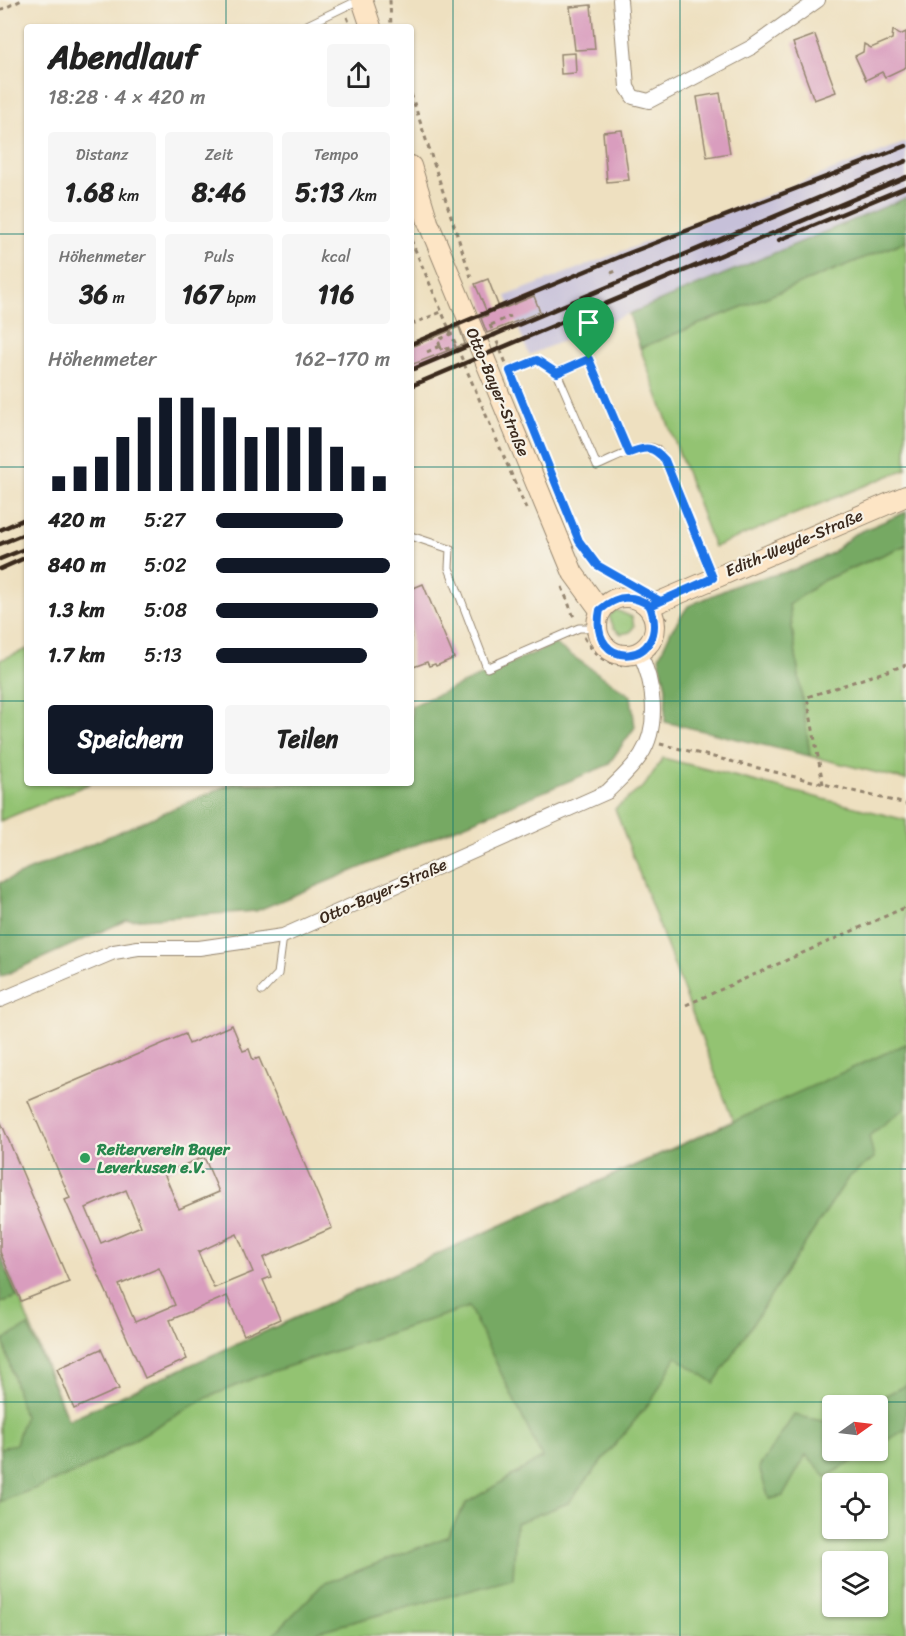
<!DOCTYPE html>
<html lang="de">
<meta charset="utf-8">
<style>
body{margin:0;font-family:Sriracha,sans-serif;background:#f6f6f6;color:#222;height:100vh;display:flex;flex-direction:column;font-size:22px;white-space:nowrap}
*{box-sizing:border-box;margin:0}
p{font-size:20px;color:#767676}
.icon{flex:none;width:33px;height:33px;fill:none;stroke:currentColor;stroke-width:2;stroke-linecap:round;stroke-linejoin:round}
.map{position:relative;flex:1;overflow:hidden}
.side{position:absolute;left:24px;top:24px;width:390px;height:762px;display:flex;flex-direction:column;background:#fff;border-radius:6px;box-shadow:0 2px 4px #0004}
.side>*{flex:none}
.needle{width:39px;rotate:76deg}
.fabs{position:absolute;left:822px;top:1395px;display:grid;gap:12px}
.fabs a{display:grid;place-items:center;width:66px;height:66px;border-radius:6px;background:#fff;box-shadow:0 2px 4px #0004;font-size:30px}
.pin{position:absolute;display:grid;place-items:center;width:51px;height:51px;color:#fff;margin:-62px -26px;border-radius:50% 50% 50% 0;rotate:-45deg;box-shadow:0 0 6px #0007}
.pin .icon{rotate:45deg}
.round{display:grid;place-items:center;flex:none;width:63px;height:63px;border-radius:6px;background:#f6f6f6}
.head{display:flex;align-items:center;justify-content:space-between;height:102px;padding:0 24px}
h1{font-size:33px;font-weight:700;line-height:45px}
.figures{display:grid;grid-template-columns:repeat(3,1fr);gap:9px;height:102px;padding:6px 24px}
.figures div{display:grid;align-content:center;border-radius:6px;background:#f6f6f6;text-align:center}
.figures b{font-size:26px;font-weight:700}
.figures small{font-size:16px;font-weight:400}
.figures p{font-size:16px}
.chart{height:168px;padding:12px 24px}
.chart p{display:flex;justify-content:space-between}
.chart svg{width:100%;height:108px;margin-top:6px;stroke:#111827;stroke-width:6}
.button{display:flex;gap:12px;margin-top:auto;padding:12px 24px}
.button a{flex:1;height:69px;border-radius:6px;background:#111827;color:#fff;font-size:24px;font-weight:700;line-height:69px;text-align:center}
.button a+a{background:#f6f6f6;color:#222}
ul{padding:0 24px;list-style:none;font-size:20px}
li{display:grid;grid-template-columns:96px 72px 1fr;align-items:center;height:45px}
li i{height:15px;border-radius:8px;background:#111827}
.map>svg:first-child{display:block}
</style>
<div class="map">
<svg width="906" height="1636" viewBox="0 0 906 1636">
<rect width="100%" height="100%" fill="#f7f3e8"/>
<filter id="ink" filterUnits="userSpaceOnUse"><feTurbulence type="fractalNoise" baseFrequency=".0167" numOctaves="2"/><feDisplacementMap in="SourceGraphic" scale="12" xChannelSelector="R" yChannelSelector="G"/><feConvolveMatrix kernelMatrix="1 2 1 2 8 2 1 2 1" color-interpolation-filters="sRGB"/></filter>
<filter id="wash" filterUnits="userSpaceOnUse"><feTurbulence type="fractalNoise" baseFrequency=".008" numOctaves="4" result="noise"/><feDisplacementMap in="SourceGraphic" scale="24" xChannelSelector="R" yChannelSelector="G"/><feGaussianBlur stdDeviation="1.35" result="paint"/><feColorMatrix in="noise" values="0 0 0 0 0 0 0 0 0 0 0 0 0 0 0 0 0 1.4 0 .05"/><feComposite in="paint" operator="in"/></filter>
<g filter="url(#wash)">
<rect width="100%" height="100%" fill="#eee0c0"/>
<!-- industrial -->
<polygon fill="#c6c0d9" points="906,142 906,198 529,355 506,296"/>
<!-- green -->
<g fill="#93c372" stroke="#677648" stroke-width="1.5" fill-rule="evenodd">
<polygon points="906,241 906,469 714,547 640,348"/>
<polygon points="906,545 906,780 810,756 789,605 824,580"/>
<polygon points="616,610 632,617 634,626 630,632 621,634 614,628 609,616"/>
<polygon points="27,649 27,783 91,783 0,821 0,660"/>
<path d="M663 758 906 820V1636H0V1250L68 1420 733 1121 615 809 645 785ZM832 1406H878V1450H832ZM832 1484H878V1528H832ZM832 1562H878V1606H832Z"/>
</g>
<!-- forest -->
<g fill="#76a964" stroke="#586a41" stroke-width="1.5">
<polygon points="906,198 906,241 640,348 629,314"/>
<polygon points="906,512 906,545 824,580 789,605 810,756 665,722 666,687 659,657 671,631 688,606 741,583 794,570 832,553 853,535"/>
<polygon points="555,644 631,696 635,727 608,765 256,911 127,920 0,977 0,883 233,783 411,783 411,706"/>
<polygon points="906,1044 906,1107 869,1136 874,1158 848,1178 714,1383 676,1357 654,1397 568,1503 516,1523 513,1579 319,1631 315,1636 272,1636 323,1584 447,1537 466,1503 542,1458 469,1307 259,1376 204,1399 80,1471 0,1502 0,1448 16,1444 24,1417 3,1340 28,1326 68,1420"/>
<polygon points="0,1256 17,1297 0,1303"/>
<polygon points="906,1385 906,1429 878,1446 878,1406 866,1405"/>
<polygon points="794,1415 832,1423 832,1450 870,1451 826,1477 806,1455 783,1496 769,1499 759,1467"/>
</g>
<g id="blocks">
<!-- building -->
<g fill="#d99dbe" fill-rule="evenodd">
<polygon points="591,5 595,49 575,50 570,7"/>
<polygon points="893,30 900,35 906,32 906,67 885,77 882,72 866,80 855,56 863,52 864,44 871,48 892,39"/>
<polygon points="815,35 836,92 814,100 793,43"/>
<polygon points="575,53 576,73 561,74 560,54"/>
<polygon points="720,93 730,153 707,157 697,97"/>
<polygon points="622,130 629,180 607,182 603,132"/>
<polygon points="488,279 500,310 534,296 540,312 487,333 481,318 488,315 475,284"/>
<polygon points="459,327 465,344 411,365 411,347"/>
<polygon points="423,584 454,658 436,666 435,664 429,666 427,662 411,668 411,589"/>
<path d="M232 1025 243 1051 249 1049 253 1060 259 1058 332 1228 263 1258 271 1277 263 1280 280 1319 244 1335 227 1296 194 1310 170 1320 187 1359 145 1378 65 1200 70 1198 28 1101 185 1034 189 1044ZM204 1157 219 1192 179 1209 164 1173ZM126 1190 141 1226 101 1243 86 1208ZM237 1234 253 1272 214 1288 198 1252ZM159 1268 175 1305 135 1322 119 1285Z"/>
<polygon points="0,1120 69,1282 21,1301 0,1252"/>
<polygon points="101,1349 119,1389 74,1409 57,1369"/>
</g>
</g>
</g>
<g filter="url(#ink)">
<use href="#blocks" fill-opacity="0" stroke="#94856f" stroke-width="1.5"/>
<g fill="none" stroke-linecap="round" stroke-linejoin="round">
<defs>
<g id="lane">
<polyline points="303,27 359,0"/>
<path d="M629 453 589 359 557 373 597 466C610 461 643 442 656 449 659 451 663 457 665 460L713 578"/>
<polyline points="411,536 450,549 449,568 487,668 579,628 597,628"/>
<polyline points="262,991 278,974 283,936"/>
</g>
<g id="street">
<polyline points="620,0 627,87 633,97 649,101 752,47 818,0"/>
<path d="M0 1000 114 952 138 948H199L283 936 607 792C619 780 632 769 641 755 660 726 654 681 639 652"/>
</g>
<g id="secondary">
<polyline points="362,0 371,27"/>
<polyline points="411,166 428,222 573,573 600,610"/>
<circle cx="626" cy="626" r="29"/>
<polyline points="650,606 906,496"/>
</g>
</defs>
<!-- lane casing -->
<use href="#lane" stroke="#94856f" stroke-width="9"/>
<!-- street casing -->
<use href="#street" stroke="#94856f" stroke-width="16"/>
<!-- secondary casing -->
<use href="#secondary" stroke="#94856f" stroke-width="22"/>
<!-- path -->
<g stroke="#94856f" stroke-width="3" stroke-dasharray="4.5 4.5" stroke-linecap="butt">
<polyline points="390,0 391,27"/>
<polyline points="0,10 22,0"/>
<polyline points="347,17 351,27"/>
<polyline points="411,94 471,277"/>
<polyline points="411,240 528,513"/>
<polyline points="611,273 616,271"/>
<polyline points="411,322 415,323 441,312"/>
<polyline points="490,325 521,399"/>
<polyline points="491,325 511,316"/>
<polyline points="440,346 438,340 451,334"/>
<polyline points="440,346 442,351 456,345"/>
<polyline points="427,352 440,346"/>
<polyline points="510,371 537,360 549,368"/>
<polyline points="579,541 597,565 645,590"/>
<polyline points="562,587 575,620"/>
<path d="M584 637C594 655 607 668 630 664"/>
<polyline points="654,653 667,617"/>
<polyline points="660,744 906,804"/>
<polyline points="823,784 807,697 906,665"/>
<polyline points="686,1005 906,907"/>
</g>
<!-- lane -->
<use href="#lane" stroke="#fff" stroke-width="7"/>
<!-- street -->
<use href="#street" stroke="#fff" stroke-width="14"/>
<!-- secondary -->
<use href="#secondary" stroke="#fde5c5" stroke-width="20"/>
<!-- rail -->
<g stroke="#3b2a1e" stroke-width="4.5">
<polyline points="779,240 906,187"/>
<polyline points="411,344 624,255 906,146"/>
<polyline points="411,370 906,161"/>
<polyline points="411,386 906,177"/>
<polyline points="0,530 27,518"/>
<polyline points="0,544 27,533"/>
<polyline points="0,559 27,548"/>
<polyline points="0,569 27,557"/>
</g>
</g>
</g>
<g fill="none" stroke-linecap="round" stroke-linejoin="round" filter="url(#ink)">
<defs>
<path id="route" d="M589 359 557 373 537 360 510 371 579 541 597 565 660 601 650 606C673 666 587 674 600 610 616 596 632 593 650 606L713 578 665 460C653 446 646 446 629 453L589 359"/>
</defs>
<!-- route casing -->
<use href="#route" stroke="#fff" stroke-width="12"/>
<!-- route -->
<use href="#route" stroke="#1a73e8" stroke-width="8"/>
</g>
<!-- grid -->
<path fill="none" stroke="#0f766e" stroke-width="1.5" stroke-opacity="0.55" d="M226 0V27M453 0V1636M680 0V1636M0 234H27M411 234H906M0 467H27M411 467H906M0 701H27M411 701H906M226 783V1636M0 935H906M0 1169H906M0 1402H906"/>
<!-- markers -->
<circle fill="#2e9e5b" stroke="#f7f3e8" stroke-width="2" cx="85" cy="1158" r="6"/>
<g text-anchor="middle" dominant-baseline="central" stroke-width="4.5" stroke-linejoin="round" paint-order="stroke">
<!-- street labels -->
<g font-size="16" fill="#3b2a1e" stroke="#f7f3e8">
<text transform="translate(498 392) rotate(67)">Otto-Bayer-Straße</text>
<text transform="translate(794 543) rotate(-23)">Edith-Weyde-Straße</text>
<text transform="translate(383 891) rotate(-24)">Otto-Bayer-Straße</text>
</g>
<!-- leisure labels -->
<g font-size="16" font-weight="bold" fill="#27864d" stroke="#f7f3e8" text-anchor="start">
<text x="97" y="1149">Reiterverein Bayer<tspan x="97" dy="18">Leverkusen e.V.</tspan></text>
</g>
</g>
</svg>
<div class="fabs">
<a><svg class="needle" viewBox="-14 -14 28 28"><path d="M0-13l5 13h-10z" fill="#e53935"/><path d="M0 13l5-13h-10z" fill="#767676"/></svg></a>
<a><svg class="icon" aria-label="locate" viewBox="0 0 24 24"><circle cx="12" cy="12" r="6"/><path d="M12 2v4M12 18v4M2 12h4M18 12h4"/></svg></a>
<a><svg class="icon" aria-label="layers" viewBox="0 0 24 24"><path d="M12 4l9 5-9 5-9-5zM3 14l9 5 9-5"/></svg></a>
</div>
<div class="pin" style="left:589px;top:359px;background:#1e9e55"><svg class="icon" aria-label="arrive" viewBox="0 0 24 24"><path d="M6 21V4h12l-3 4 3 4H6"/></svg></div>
<section class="side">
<div class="head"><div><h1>Abendlauf</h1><p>18:28 · 4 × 420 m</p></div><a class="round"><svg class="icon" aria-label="share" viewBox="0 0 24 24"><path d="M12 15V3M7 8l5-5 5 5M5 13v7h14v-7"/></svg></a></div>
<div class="figures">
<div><p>Distanz</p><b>1.68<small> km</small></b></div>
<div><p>Zeit</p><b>8:46</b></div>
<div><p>Tempo</p><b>5:13<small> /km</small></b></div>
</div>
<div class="figures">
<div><p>Höhenmeter</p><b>36<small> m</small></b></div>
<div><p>Puls</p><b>167<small> bpm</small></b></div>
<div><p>kcal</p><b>116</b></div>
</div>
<div class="chart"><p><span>Höhenmeter</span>162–170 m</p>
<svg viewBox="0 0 160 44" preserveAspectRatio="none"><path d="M5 44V38M15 44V34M25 44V30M35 44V22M45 44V14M55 44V6M65 44V6M75 44V10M85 44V14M95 44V22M105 44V18M115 44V18M125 44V18M135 44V26M145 44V34M155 44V38"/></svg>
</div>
<ul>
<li><b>420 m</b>5:27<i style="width:73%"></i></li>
<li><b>840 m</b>5:02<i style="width:100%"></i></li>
<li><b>1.3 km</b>5:08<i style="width:93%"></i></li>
<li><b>1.7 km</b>5:13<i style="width:87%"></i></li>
</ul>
<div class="button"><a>Speichern</a><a>Teilen</a></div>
</section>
</div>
